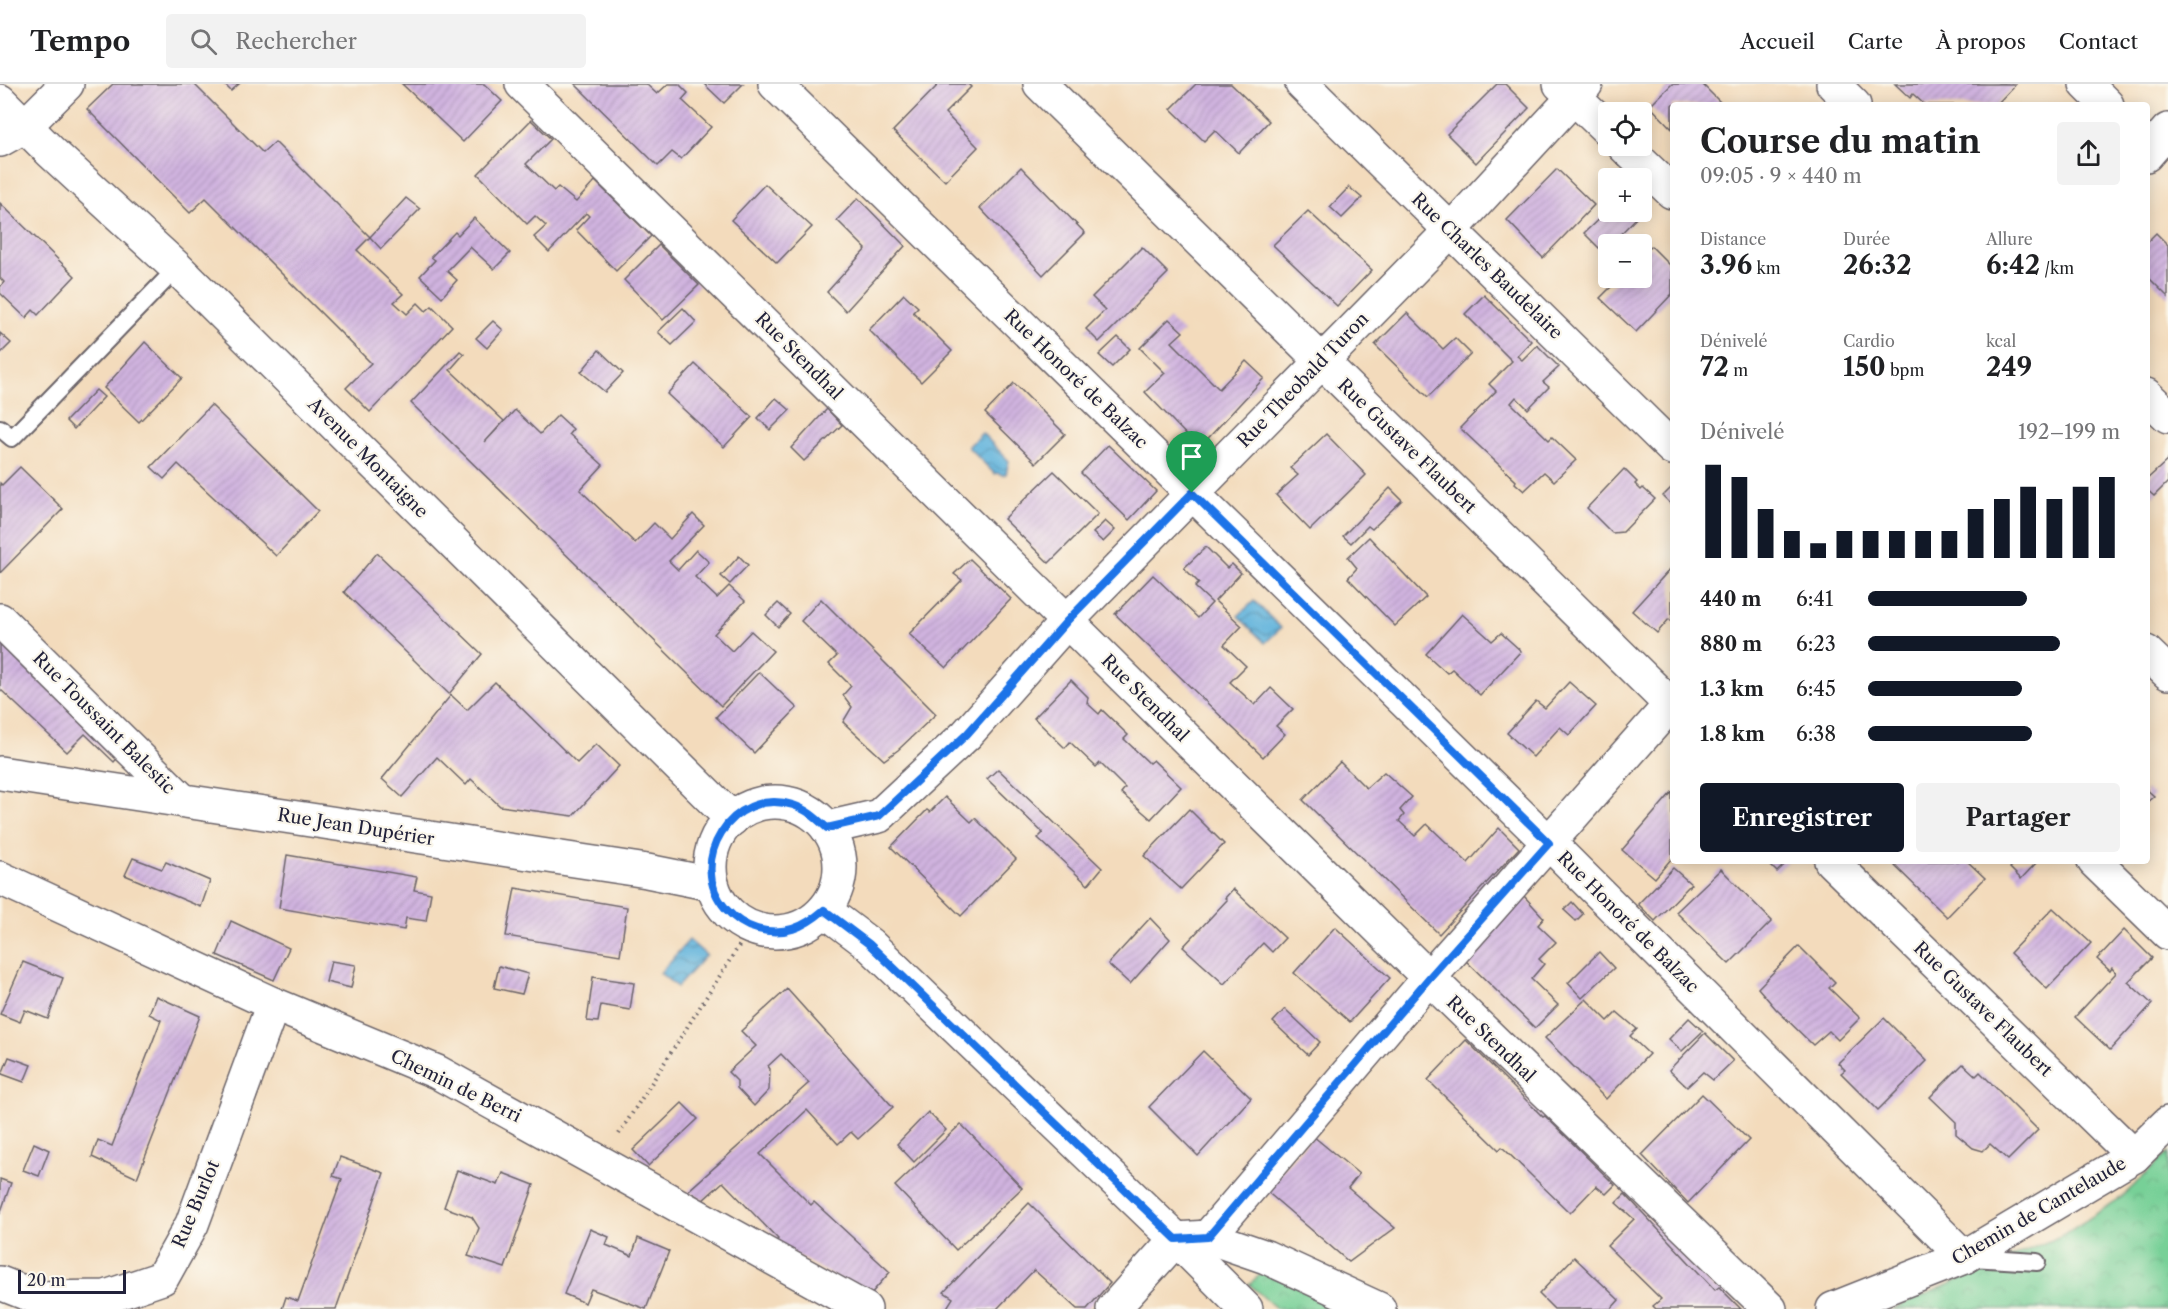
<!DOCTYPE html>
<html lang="fr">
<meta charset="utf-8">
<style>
body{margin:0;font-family:"Libre Caslon Text",serif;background:#f2f2f2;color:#202124;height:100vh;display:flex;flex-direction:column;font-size:22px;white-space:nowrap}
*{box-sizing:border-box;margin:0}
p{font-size:20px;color:#757577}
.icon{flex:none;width:33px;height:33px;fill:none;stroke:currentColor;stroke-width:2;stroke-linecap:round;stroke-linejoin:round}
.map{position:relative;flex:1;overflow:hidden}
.drawer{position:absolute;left:1670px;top:18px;width:480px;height:762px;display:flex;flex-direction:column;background:#fff;border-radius:6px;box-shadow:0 3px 15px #0003}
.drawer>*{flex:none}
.fabs{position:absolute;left:1598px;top:18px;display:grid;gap:12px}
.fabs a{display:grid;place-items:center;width:54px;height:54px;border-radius:6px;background:#fff;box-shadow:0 3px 15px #0003;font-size:30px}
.scale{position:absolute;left:18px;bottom:15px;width:108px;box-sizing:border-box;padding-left:6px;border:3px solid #22223b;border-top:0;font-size:16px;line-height:21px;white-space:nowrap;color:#22223b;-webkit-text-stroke:4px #fbf7ec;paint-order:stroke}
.pin{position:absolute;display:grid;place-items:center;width:51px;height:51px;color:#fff;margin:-62px -26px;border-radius:50% 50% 50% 0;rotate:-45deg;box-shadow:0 0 6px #0007}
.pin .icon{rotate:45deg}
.round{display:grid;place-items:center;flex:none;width:63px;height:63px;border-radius:6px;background:#f2f2f2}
.headline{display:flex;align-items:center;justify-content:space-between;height:102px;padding:0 30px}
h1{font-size:33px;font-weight:700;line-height:45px}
.stats{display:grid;grid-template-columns:repeat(3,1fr);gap:9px;height:102px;padding:6px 30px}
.stats div{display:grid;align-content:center}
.stats b{font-size:26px;font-weight:700}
.stats small{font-size:16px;font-weight:400}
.stats p{font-size:16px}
.chart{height:168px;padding:12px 30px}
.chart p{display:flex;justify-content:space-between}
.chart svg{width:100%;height:108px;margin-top:6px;stroke:#111827;stroke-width:6}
.button{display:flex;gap:12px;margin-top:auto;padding:12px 30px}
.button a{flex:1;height:69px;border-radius:6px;background:#111827;color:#fff;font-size:24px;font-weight:700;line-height:69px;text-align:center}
.button a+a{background:#f2f2f2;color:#202124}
ul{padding:0 30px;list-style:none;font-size:20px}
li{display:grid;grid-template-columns:96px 72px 1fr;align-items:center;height:45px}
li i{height:15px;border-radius:8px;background:#111827}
header{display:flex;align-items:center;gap:36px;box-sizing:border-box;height:84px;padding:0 30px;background:#fff;border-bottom:2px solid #e0e0e0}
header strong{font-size:28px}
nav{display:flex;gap:33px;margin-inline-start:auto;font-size:21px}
.search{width:420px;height:54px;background:#f2f2f2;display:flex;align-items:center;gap:15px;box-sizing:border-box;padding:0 21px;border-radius:6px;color:#757577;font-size:22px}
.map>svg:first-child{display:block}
</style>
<header>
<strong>Tempo</strong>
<div class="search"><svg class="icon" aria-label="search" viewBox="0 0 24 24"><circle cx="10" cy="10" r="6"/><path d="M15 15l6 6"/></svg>Rechercher</div>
<nav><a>Accueil</a><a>Carte</a><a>À propos</a><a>Contact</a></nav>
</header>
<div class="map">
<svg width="2168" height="1225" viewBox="0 0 2168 1225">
<defs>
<pattern id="park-crowns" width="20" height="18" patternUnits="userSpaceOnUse" patternTransform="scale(1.5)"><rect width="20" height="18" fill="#77d097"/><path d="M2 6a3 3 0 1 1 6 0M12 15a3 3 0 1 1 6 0" fill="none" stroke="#67b283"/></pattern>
<pattern id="water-waves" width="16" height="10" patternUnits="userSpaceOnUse" patternTransform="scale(1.5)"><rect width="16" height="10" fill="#60b3dc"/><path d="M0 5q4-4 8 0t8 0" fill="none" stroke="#4f91b4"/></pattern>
<pattern id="building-hatch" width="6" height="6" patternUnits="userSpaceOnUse" patternTransform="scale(1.5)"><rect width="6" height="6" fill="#d0b3df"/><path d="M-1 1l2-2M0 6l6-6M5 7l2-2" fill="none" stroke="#b29ac0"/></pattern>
</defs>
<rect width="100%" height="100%" fill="#fbf7ec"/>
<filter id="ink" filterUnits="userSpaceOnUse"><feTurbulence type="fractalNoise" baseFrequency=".0167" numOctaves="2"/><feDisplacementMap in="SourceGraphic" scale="12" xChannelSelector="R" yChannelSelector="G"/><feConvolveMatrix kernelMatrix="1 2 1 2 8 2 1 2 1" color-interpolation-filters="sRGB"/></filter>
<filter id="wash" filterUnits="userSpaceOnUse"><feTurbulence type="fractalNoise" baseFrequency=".008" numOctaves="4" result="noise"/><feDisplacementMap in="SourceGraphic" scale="24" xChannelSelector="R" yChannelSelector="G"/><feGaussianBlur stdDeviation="1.35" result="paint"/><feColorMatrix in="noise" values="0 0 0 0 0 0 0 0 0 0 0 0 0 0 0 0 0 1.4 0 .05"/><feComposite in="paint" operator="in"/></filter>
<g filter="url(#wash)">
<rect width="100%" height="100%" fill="#f3dbbc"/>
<!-- park -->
<g fill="url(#park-crowns)" stroke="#4c7969" stroke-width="1.5">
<polygon points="2168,1069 2168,1225 1892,1225 2065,1150 2122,1113"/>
<polygon points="1265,1187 1354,1225 1277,1225 1249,1200"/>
</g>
<!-- water -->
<g fill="url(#water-waves)" stroke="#416a8c" stroke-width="1.5">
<polygon points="982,349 1009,377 1006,390 1003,391 997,389 995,390 968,363"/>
<polygon points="1254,517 1281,544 1265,559 1238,532"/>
<polygon points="689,856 706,871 677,903 660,889"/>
</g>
<g id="blocks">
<!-- building -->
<g fill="url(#building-hatch)">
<polygon points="113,0 194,0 263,69 275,58 370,153 357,166 403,210 394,218 407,230 418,219 426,227 432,222 452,242 370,328 346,304 371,279 206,114 190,129 87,25"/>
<polygon points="224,0 239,0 231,7"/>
<polygon points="402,0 484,0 502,17 463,58"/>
<polygon points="575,0 646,0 657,10 668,0 679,0 688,9 682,16 711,43 681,75 672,68 658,82"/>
<polygon points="704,0 743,0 724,19"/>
<polygon points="939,0 968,0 971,3 945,29 978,63 945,97 893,47"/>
<polygon points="1196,0 1231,0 1269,37 1239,69 1215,46 1204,57 1171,25"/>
<polygon points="1497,0 1505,0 1529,24 1476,79 1447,50"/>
<polygon points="1672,0 1702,0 1723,21 1672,21 1672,45 1650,22"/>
<polygon points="1895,0 2016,0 1996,21 1925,21 1913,10 1910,14"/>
<polygon points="531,36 551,55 526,80 554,107 558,103 576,118 595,97 651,152 616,187 576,146 589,132 586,129 549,168 534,153 546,142 535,132 527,140 478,90"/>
<polygon points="1021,83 1085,149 1043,191 980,124"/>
<polygon points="1557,85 1594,121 1543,174 1507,136"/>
<polygon points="765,100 812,143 777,179 731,136"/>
<polygon points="1349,103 1362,114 1342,134 1330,123"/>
<polygon points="406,114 420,125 381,165 370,153"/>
<polygon points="858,114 905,162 846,227 827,208 866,165 837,136"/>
<polygon points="0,119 75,192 38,231 33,226 26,234 0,209 0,203 4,198 0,194"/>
<polygon points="1608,126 1608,128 1642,128 1603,168 1584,149"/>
<polygon points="1308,127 1372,186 1337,222 1273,161"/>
<polygon points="474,134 510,169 494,185 470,163 447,187 457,196 442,213 420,192 435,176 431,173 455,148 458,151"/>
<polygon points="2156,149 2168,161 2168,213 2146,191 2146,159"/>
<polygon points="659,161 699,201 663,236 624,196"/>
<polygon points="1651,162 1672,183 1672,210 1636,248 1600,214 1620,194 1641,194 1641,172"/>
<polygon points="1142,163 1168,189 1099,258 1086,245 1105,226 1092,213"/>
<polygon points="904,210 918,223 913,228 952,267 921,298 869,246"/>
<polygon points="1484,211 1531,257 1517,272 1522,276 1537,261 1559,283 1543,298 1549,303 1528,325 1516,313 1511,319 1549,356 1552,353 1576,376 1554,397 1544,388 1524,407 1515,399 1516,397 1460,344 1496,307 1489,300 1512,277 1465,230"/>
<polygon points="683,224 696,238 672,261 658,248"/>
<polygon points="1407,229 1443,265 1455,254 1471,270 1428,313 1375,261"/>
<polygon points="1169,235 1183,248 1172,258 1219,305 1246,277 1264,294 1199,364 1145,308 1165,289 1140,264"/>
<polygon points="493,237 503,246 487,264 476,254"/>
<polygon points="0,249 11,259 0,270"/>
<polygon points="1118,253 1130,265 1112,283 1099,271"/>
<polygon points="145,258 182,294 139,338 104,304"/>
<polygon points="599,266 623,289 605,308 581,288"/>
<polygon points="460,267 464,270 450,286 504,337 485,358 515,326 540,350 558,331 573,345 569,350 603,381 580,406 635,459 654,439 670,455 693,430 704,441 669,477 678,486 696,466 709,478 695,493 717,514 729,502 745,517 714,550 732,567 751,547 773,567 721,622 411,319"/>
<polygon points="695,280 752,333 724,363 667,310"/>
<polygon points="1014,299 1065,350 1036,379 985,329"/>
<polygon points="96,306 104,313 74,345 66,337"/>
<polygon points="776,314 790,326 770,346 758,334"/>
<polygon points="211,321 318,427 276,472 178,380 164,395 151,383"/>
<polygon points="827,325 842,341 804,377 791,364"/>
<polygon points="1326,350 1366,391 1310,446 1276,411 1298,391 1290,384"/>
<polygon points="1108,361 1156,407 1129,436 1081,389"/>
<polygon points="2168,376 2168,398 2154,412 2146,405 2146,396"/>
<polygon points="20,383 63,425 0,489 0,399 2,401"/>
<polygon points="1624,385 1637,398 1635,400 1641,406 1643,404 1655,415 1623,448 1612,449 1587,424"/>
<polygon points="1054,387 1098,430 1049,479 1004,435"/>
<polygon points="1672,403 1672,421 1663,412"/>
<polygon points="1390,404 1402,416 1372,445 1368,442 1351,459 1343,452"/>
<polygon points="1105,437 1115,446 1103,458 1093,449"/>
<polygon points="1369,453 1426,513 1395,542 1348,494 1357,484 1348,473"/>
<polygon points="1206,463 1227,484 1232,480 1241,489 1215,517 1242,542 1224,561 1246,582 1230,598 1255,621 1271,604 1293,625 1276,642 1285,650 1263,673 1115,530 1153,491 1198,534 1212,519 1195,503 1199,499 1184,484"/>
<polygon points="377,469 482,570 449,610 344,508"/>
<polygon points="739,472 748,481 730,500 721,492"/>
<polygon points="970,475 1011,515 946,584 909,550 962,496 954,490"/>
<polygon points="1672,483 1672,538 1669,535 1657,549 1632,527"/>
<polygon points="821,515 936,630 898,666 884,676 843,638 852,623 843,611 851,602 829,580 837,572 801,537"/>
<polygon points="778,519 790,530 778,543 766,531"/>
<polygon points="1462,530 1492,557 1501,549 1521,567 1480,611 1452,585 1447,589 1426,570"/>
<polygon points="0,553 121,670 114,678 85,650 67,668 0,605"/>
<polygon points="759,588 797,624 754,669 716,633"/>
<polygon points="1071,596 1088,613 1087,619 1099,630 1102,626 1128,651 1124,655 1149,679 1153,676 1181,703 1151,735 1121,709 1125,704 1100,679 1096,683 1070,658 1065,664 1034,634"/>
<polygon points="495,598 577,679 596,660 619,682 573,732 500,722 471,695 466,701 437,673 402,713 382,695 451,611 467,626"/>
<polygon points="1569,598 1596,622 1569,651 1560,643 1533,673 1507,649 1536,617 1545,624"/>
<polygon points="1340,678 1366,704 1384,688 1412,713 1400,726 1404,731 1399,737 1415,752 1427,740 1468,779 1499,744 1519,764 1439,850 1303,716"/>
<polygon points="998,685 1102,784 1088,801 1038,754 1043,749 987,695"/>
<polygon points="2146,705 2154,712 2146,719"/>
<polygon points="1672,708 1672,774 1655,794 1622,766"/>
<polygon points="945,713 971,738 975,734 1016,775 961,832 891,763 927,726 930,728"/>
<polygon points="1189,725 1224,760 1181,805 1144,772"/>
<polygon points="287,771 417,793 414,806 431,809 426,837 406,834 404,846 279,824"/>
<polygon points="133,774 162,785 166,778 210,797 201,823 125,791"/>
<polygon points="1766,777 1788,777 1777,788"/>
<polygon points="1900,777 1967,777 1985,794 1947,833 1895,782"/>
<polygon points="2016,777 2034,777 2036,779 2021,795 2010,784"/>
<polygon points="1673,784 1691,800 1655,837 1638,820"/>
<polygon points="1721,785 1772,837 1729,880 1676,828"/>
<polygon points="515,804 627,823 620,871 506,852"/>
<polygon points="1233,805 1285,854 1272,868 1263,859 1224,900 1183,863 1227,816 1225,814"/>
<polygon points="1524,812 1544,834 1538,841 1556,858 1539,875 1544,880 1531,895 1558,921 1535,944 1464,875"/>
<polygon points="1572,818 1583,830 1576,837 1564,826"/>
<polygon points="2053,824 2091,859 2047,905 2010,869"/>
<polygon points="1150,834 1170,855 1130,900 1108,880"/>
<polygon points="231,837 289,864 274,896 217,871"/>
<polygon points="1335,843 1390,894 1350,938 1294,889"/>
<polygon points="2124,846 2152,874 2128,898 2152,920 2110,966 2075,933 2116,889 2112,884 2110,887 2097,875"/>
<polygon points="1799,862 1835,898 1829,904 1860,934 1838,956 1829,947 1813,961 1776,925 1758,904"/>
<polygon points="1599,868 1614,884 1582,914 1568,899"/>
<polygon points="331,877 356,881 351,904 326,898"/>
<polygon points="23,878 63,894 48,935 25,926 20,938 0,930"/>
<polygon points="499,882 528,890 522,910 494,904"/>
<polygon points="593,893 634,899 630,926 601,921 598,938 587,937"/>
<polygon points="787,905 893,1023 858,1055 851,1048 838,1060 807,1026 760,1070 811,1121 814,1118 890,1188 869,1212 775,1159 778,1155 723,1098 703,1116 688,1107 809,999 781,970 768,982 770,985 769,1006 754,1022 737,1004 737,997 728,988 756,962 741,947"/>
<polygon points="156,912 200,932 137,1094 92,1073 98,1056 112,1062 161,936 149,930"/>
<polygon points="1586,915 1608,937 1617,928 1637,945 1630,952 1649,970 1606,1015 1545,954"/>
<polygon points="1285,925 1320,958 1308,971 1273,938"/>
<polygon points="1689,934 1703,947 1682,967 1669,955"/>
<polygon points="1884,934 1927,977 1878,1026 1841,989 1845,986 1838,979"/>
<polygon points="1705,949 1733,977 1713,996 1703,988 1687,1003 1669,986"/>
<polygon points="1466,956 1543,1033 1545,1032 1615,1101 1606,1110 1596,1102 1570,1129 1502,1063 1499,1066 1428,996"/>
<polygon points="1203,967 1251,1014 1198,1072 1149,1023"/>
<polygon points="9,973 31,981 24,998 2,990"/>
<polygon points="1963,980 1976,992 1980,988 2038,1046 2008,1076 1990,1060 1983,1067 1973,1064 1956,1050 1956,1038 1930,1013"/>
<polygon points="1702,1010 1749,1056 1688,1119 1642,1071"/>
<polygon points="682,1019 698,1035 648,1082 633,1066"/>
<polygon points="928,1028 946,1046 914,1078 897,1060"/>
<polygon points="961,1040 1022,1104 956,1166 895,1102"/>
<polygon points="1313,1052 1359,1090 1348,1104 1395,1144 1349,1178 1265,1106"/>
<polygon points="34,1059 49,1066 39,1092 23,1086"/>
<polygon points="340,1073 384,1089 336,1225 282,1225 286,1213 298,1217 342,1095 333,1092"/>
<polygon points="457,1086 498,1101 503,1089 534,1101 505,1184 468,1172 479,1144 472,1133 444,1123"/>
<polygon points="0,1095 11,1099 0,1130"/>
<polygon points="1625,1110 1715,1206 1719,1203 1741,1225 1656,1225 1653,1222 1661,1215 1607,1162 1634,1135 1616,1119"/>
<polygon points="1029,1119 1110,1199 1087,1225 1077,1225 1034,1186 997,1225 946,1225 953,1214 944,1208"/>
<polygon points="590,1145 609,1153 606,1161 632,1172 638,1154 669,1167 646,1225 591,1205 585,1219 564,1210"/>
<polygon points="1574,1173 1619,1216 1611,1225 1554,1225 1539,1210"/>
</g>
</g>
</g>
<g filter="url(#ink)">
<use href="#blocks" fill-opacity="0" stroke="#6b6368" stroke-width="1.5"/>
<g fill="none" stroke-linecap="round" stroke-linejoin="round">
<defs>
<g id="lane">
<polyline points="0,344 12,354 177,184"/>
<polyline points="1972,1174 2037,1178"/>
</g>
<g id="street">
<polyline points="522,0 1429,894 1770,1225"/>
<polyline points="775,0 1549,759 1964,1173"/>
<polyline points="1040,0 1672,622"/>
<polyline points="1302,0 1672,364"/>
<polyline points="1560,0 1608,46"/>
<polyline points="1833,0 1854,21"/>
<polyline points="2086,0 2107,21"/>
<polyline points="0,56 25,42 67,0"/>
<polyline points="1624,62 1672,108"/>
<polyline points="2146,71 2168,46"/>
<polyline points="2146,311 2168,332"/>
<polyline points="0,536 182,716"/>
<polyline points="2146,568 2168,589"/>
<polyline points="827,744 879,732 967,650 1067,537 1451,146 1586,0"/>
<polyline points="1831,777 2134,1072"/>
<polyline points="2094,777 2168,849"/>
<polyline points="0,794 273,920 437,988 865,1225"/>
<polyline points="1208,1153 1266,1173 1379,1225"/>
<polyline points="0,1199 38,1214 106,1213 162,1194 192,1140 273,920"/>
<polyline points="1113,1225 1176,1155 1208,1153 1429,894 1672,619"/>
<polyline points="1833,1225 1964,1173 2134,1072 2168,1039"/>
</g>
<g id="secondary">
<polyline points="0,17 51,68 177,184 732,735"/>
<polyline points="0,689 647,787 712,800"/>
<circle cx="775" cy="783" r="65"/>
<polyline points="824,826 869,860 1176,1155 1246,1225"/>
</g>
</defs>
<!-- lane casing -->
<use href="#lane" stroke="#6b6368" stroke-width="20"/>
<!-- street casing -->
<use href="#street" stroke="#6b6368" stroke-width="36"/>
<!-- secondary casing -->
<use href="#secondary" stroke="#6b6368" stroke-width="36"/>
<!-- path -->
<polyline stroke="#6b6368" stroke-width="4" stroke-dasharray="1.5 4.5" stroke-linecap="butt" points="619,1050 751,843"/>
<!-- lane -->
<use href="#lane" stroke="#fff" stroke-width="16"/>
<!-- street -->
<use href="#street" stroke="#fff" stroke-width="33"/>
<!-- secondary -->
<use href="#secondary" stroke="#fff" stroke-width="33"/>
</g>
</g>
<g fill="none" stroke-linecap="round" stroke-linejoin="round" filter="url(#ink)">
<defs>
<path id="route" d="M1192 409 1549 759 1429 894 1208 1153 1176 1155 869 860 824 826C803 844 784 852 757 845 745 842 735 835 726 825 685 779 732 702 793 721 806 725 816 734 827 744L879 732 967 650 1067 537Z"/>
</defs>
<!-- route casing -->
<use href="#route" stroke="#fff" stroke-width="12"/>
<!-- route -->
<use href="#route" stroke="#1a73e8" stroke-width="8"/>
</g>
<g text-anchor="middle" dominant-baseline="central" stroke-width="4.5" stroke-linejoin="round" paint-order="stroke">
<!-- street labels -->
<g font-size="18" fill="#22223b" stroke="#fbf7ec">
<text transform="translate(1487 182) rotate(44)">Rue Charles Baudelaire</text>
<text transform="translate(799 272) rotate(45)">Rue Stendhal</text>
<text transform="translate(1076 295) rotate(44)">Rue Honoré de Balzac</text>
<text transform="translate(1303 296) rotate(-46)">Rue Theobald Turon</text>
<text transform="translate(1407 362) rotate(44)">Rue Gustave Flaubert</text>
<text transform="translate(368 374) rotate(45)">Avenue Montaigne</text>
<text transform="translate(1145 614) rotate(45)">Rue Stendhal</text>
<text transform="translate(104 639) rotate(45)">Rue Toussaint Balestic</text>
<text transform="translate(356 743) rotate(9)">Rue Jean Dupérier</text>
<text transform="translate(1628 838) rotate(45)">Rue Honoré de Balzac</text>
<text transform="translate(1983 925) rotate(44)">Rue Gustave Flaubert</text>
<text transform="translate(1491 955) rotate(44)">Rue Stendhal</text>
<text transform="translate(456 1002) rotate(26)">Chemin de Berri</text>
<text transform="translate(196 1120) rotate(-67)">Rue Burlot</text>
<text transform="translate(2039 1127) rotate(-30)">Chemin de Cantelaude</text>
</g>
</g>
</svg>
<div class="fabs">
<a><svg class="icon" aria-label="locate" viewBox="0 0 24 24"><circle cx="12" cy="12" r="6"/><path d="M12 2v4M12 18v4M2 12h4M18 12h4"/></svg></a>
<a>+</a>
<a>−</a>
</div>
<div class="scale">20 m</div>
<div class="pin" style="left:1192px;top:409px;background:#1e9e55"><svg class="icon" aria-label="arrive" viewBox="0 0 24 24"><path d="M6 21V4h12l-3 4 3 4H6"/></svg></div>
<section class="drawer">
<div class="headline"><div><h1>Course du matin</h1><p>09:05 · 9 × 440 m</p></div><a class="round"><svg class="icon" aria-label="share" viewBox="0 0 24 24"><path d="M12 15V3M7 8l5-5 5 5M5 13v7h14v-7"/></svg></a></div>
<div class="stats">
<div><p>Distance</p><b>3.96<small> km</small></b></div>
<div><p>Durée</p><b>26:32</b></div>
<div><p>Allure</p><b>6:42<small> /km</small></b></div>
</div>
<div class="stats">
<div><p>Dénivelé</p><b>72<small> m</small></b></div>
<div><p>Cardio</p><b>150<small> bpm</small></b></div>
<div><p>kcal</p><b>249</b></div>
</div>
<div class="chart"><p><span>Dénivelé</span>192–199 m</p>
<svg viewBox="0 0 160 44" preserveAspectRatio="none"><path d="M5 44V6M15 44V11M25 44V24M35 44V33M45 44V38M55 44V33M65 44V33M75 44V33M85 44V33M95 44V33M105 44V24M115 44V20M125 44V15M135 44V20M145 44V15M155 44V11"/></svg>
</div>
<ul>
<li><b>440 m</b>6:41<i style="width:63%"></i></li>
<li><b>880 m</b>6:23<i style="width:76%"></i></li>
<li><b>1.3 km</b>6:45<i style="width:61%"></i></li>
<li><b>1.8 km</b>6:38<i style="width:65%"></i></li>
</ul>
<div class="button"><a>Enregistrer</a><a>Partager</a></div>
</section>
</div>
